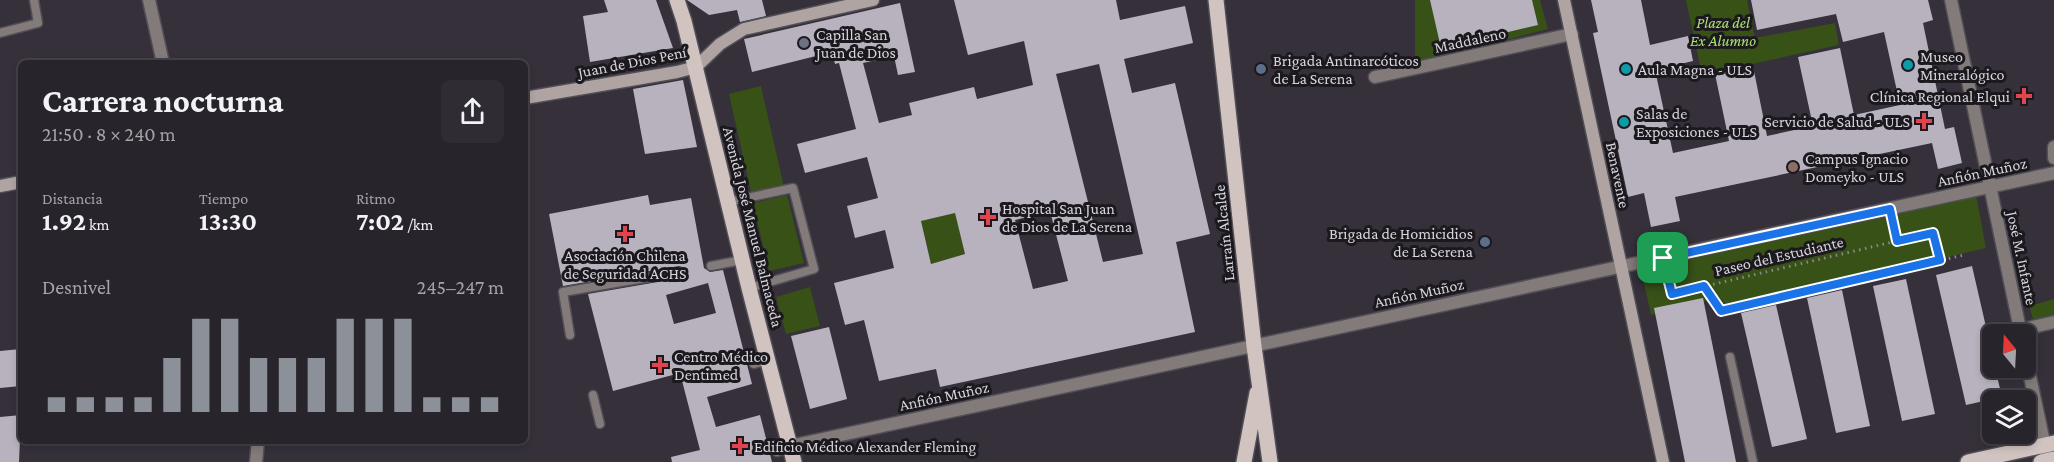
<!DOCTYPE html>
<html lang="es">
<meta charset="utf-8">
<style>
body{margin:0;font-family:"Crimson Pro",serif;background:#302c34;color:#f1f3f6;height:100vh;display:flex;flex-direction:column;font-size:22px;white-space:nowrap}
*{box-sizing:border-box;margin:0}
p{font-size:20px;color:#a5a4a9}
.icon{flex:none;width:33px;height:33px;fill:none;stroke:currentColor;stroke-width:2;stroke-linecap:round;stroke-linejoin:round}
.map{position:relative;flex:1;overflow:hidden}
.sheet{position:absolute;left:18px;top:60px;width:510px;height:384px;display:flex;flex-direction:column;background:#28242c;border-radius:9px;box-shadow:0 3px 9px #0003,0 0 0 2px #444148}
.sheet>*{flex:none}
.needle{width:39px;rotate:342deg}
.controls{position:absolute;left:1982px;top:324px;display:grid;gap:12px}
.controls a{display:grid;place-items:center;width:54px;height:54px;border-radius:9px;background:#28242c;box-shadow:0 3px 9px #0003,0 0 0 2px #444148;font-size:30px}
.pin{position:absolute;display:grid;place-items:center;width:51px;height:51px;color:#fff;margin:-26px;border-radius:12px;box-shadow:0 3px 9px #0006}
.round{display:grid;place-items:center;flex:none;width:63px;height:63px;border-radius:9px;background:#302c34}
.head{display:flex;align-items:center;justify-content:space-between;height:102px;padding:0 24px}
h1{font-size:33px;font-weight:700;line-height:45px}
.stats{display:grid;grid-template-columns:repeat(3,1fr);gap:9px;height:102px;padding:6px 24px}
.stats div{display:grid;align-content:center}
.stats b{font-size:26px;font-weight:700}
.stats small{font-size:16px;font-weight:400}
.stats p{font-size:16px}
.chart{height:168px;padding:12px 24px}
.chart p{display:flex;justify-content:space-between}
.chart svg{width:100%;height:108px;margin-top:6px;stroke:#8c9099;stroke-width:6}
.map>svg:first-child{display:block}
</style>
<div class="map">
<svg width="2054" height="462" viewBox="0 0 2054 462">
<rect width="100%" height="100%" fill="#35303a"/>
<!-- green -->
<g fill="#375117">
<polygon points="1415,0 1540,0 1548,29 1415,64"/>
<polygon points="1686,0 1747,0 1755,38 1835,23 1839,45 1702,75"/>
<polygon points="761,86 784,187 751,192 729,94"/>
<polygon points="787,195 804,263 769,271 753,203"/>
<polygon points="1976,195 1986,248 1729,309 1719,297 1651,315 1641,269"/>
<polygon points="955,213 965,254 931,264 921,221"/>
<polygon points="810,287 820,326 786,334 776,297"/>
<polygon points="2054,299 2054,318 2034,322 2029,306"/>
</g>
<!-- building -->
<g fill="#b8b2bf" fill-rule="evenodd">
<polygon points="604,0 656,0 673,48 590,62 583,16 608,12"/>
<polygon points="687,0 762,0 766,16 740,22 737,10 709,15"/>
<path d="M954 0H1116L1120 20 1185 6 1193 43 1124 59 1132 93 1175 83 1210 234 1176 242 1195 332 940 387 936 369 879 381 864 320 845 325 834 283 894 268 885 230 855 238 847 206 878 198 867 157 805 173 797 144 856 129 839 63 835 64 832 52 752 72 744 39 900 3 915 72 898 75 894 56 863 63 879 123 912 115 909 103 974 87 977 99 1033 85 1024 41 968 55ZM1099 64 1143 254 1103 262 1056 74ZM1050 211 1068 281 1033 289 1015 220ZM955 213 965 254 931 264 921 221Z"/>
<polygon points="1430,0 1532,0 1538,25 1441,48"/>
<polygon points="1591,0 1641,0 1650,45 1688,36 1693,61 1655,70 1673,153 1729,141 1715,74 1753,66 1767,136 1813,126 1798,57 1840,48 1854,115 1900,105 1884,32 1843,42 1836,14 1757,30 1751,0 1928,0 1933,20 1923,23 1945,129 1954,127 1962,163 1938,169 1932,143 1675,197 1680,221 1651,227 1644,193 1628,197 1593,33 1598,32"/>
<polygon points="683,80 697,147 645,154 633,89"/>
<path d="M648 195 650 205 691 198 704 268 710 272 723 270 752 384 707 397 716 427 760 415 772 462H672L671 457 700 450 680 373 613 391 588 294 681 278 686 274 684 268 679 266 563 286 549 214ZM708 283 716 313 674 324 666 295Z"/>
<polygon points="1972,266 1992,353 1992,368 1995,368 2002,397 1966,405 1936,275"/>
<polygon points="1906,279 1935,414 1902,421 1873,286"/>
<polygon points="1842,290 1870,426 1836,433 1807,298"/>
<polygon points="1703,298 1736,462 1685,462 1654,308"/>
<polygon points="1776,305 1807,439 1772,447 1741,313"/>
<polygon points="829,327 847,399 810,409 791,336"/>
<polygon points="21,349 21,386 0,388 0,351"/>
<polygon points="21,415 19,462 0,462 0,417"/>
</g>
<g fill="none" stroke-linecap="round" stroke-linejoin="round">
<defs>
<g id="service">
<polyline points="0,33 38,23 34,0"/>
<polyline points="728,202 793,188 814,269 749,288"/>
<polyline points="711,266 742,260"/>
<polyline points="570,335 563,292 680,272"/>
<polyline points="1730,357 1753,462"/>
<polyline points="754,364 768,360"/>
<polyline points="593,395 600,424"/>
<polyline points="777,452 791,448"/>
</g>
<g id="minor">
<polyline points="1375,77 1572,34"/>
<polyline points="2054,147 2054,158"/>
<polyline points="2020,330 2054,322"/>
<polyline points="790,446 2054,173"/>
<polyline points="256,462 258,441"/>
</g>
<g id="tertiary">
<polyline points="149,0 163,63"/>
<polyline points="1951,0 2021,334"/>
<polyline points="2025,353 2048,461"/>
</g>
<g id="secondary">
<polyline points="1564,0 1663,462"/>
<polyline points="525,98 677,72 696,67 720,44 744,29 873,0"/>
<polyline points="0,186 21,182"/>
</g>
<g id="primary">
<polyline points="677,0 684,21 749,288 794,462"/>
<polyline points="1216,0 1254,346 1270,462"/>
<polyline points="1244,462 1257,393"/>
<polyline points="1968,462 2054,443"/>
<polyline points="2041,462 2054,459"/>
</g>
</defs>
<!-- service casing -->
<use href="#service" stroke="#524e57" stroke-width="11"/>
<!-- minor casing -->
<use href="#minor" stroke="#524e57" stroke-width="15"/>
<!-- tertiary casing -->
<use href="#tertiary" stroke="#524e57" stroke-width="15"/>
<!-- secondary casing -->
<use href="#secondary" stroke="#524e57" stroke-width="15"/>
<!-- primary casing -->
<use href="#primary" stroke="#524e57" stroke-width="18"/>
<!-- path -->
<g stroke="#8c8890" stroke-width="3" stroke-dasharray="1.5 4.5" stroke-linecap="butt">
<polyline points="1897,241 1933,233 1940,260"/>
<polyline points="1666,271 1672,294 1897,241 1893,221"/>
<polyline points="1704,286 1721,311 1964,255"/>
</g>
<!-- service -->
<use href="#service" stroke="#827b7a" stroke-width="8"/>
<!-- minor -->
<use href="#minor" stroke="#827b7a" stroke-width="12"/>
<!-- tertiary -->
<use href="#tertiary" stroke="#827b7a" stroke-width="12"/>
<!-- secondary -->
<use href="#secondary" stroke="#afa4a1" stroke-width="12"/>
<!-- primary -->
<use href="#primary" stroke="#d1c3c0" stroke-width="15"/>
</g>
<g fill="none" stroke-linecap="round" stroke-linejoin="round">
<defs>
<polygon id="route" points="1890,209 1897,241 1933,233 1940,260 1721,311 1704,286 1672,294 1663,258"/>
</defs>
<!-- route casing -->
<use href="#route" stroke="#fff" stroke-width="12"/>
<!-- route -->
<use href="#route" stroke="#1a73e8" stroke-width="8"/>
</g>
<!-- markers -->
<circle fill="#6b7280" stroke="#1b191e" stroke-width="2" cx="804" cy="43" r="6"/>
<g fill="#0f9aa8" stroke="#1b191e" stroke-width="2">
<circle cx="1908" cy="65" r="6"/>
<circle cx="1626" cy="69" r="6"/>
<circle cx="1624" cy="122" r="6"/>
</g>
<g fill="#5c6f8a" stroke="#1b191e" stroke-width="2">
<circle cx="1261" cy="69" r="6"/>
<circle cx="1485" cy="242" r="6"/>
</g>
<g fill="#e0444e" stroke="#1b191e" stroke-width="2">
<path d="M2021 87h6v6h6v6h-6v6h-6v-6h-6v-6h6z"/>
<path d="M1921 112h6v6h6v6h-6v6h-6v-6h-6v-6h6z"/>
<path d="M985 208h6v6h6v6h-6v6h-6v-6h-6v-6h6z"/>
<path d="M622 225h6v6h6v6h-6v6h-6v-6h-6v-6h6z"/>
<path d="M657 356h6v6h6v6h-6v6h-6v-6h-6v-6h6z"/>
<path d="M737 437h6v6h6v6h-6v6h-6v-6h-6v-6h6z"/>
</g>
<circle fill="#8d6e63" stroke="#1b191e" stroke-width="2" cx="1793" cy="167" r="6"/>
<g text-anchor="middle" dominant-baseline="central" stroke-width="6" stroke-linejoin="round" paint-order="stroke">
<!-- park labels -->
<g font-size="16" font-style="italic" fill="#aae173" stroke="#1b191e">
<text x="1723" y="22">Plaza del<tspan x="1723" dy="18">Ex Alumno</tspan></text>
</g>
<!-- poi labels -->
<g font-size="16" fill="#d7d4db" stroke="#1b191e" text-anchor="start">
<text x="816" y="34">Capilla San<tspan x="816" dy="18">Juan de Dios</tspan></text>
<text x="1920" y="56">Museo<tspan x="1920" dy="18">Mineralógico</tspan></text>
<text x="1273" y="60">Brigada Antinarcóticos<tspan x="1273" dy="18">de La Serena</tspan></text>
<text x="1638" y="69">Aula Magna - ULS</text>
<text x="2010" y="96" text-anchor="end">Clínica Regional Elqui</text>
<text x="1636" y="113">Salas de<tspan x="1636" dy="18">Exposiciones - ULS</tspan></text>
<text x="1910" y="121" text-anchor="end">Servicio de Salud - ULS</text>
<text x="1805" y="158">Campus Ignacio<tspan x="1805" dy="18">Domeyko - ULS</tspan></text>
<text x="1002" y="208">Hospital San Juan<tspan x="1002" dy="18">de Dios de La Serena</tspan></text>
<text x="1473" y="233" text-anchor="end">Brigada de Homicidios<tspan x="1473" dy="18">de La Serena</tspan></text>
<text x="625" y="255" text-anchor="middle">Asociación Chilena<tspan x="625" dy="18">de Seguridad ACHS</tspan></text>
<text x="674" y="356">Centro Médico<tspan x="674" dy="18">Dentimed</tspan></text>
<text x="754" y="446">Edificio Médico Alexander Fleming</text>
</g>
<!-- street labels -->
<g font-size="16" fill="#d7d4db" stroke="#1b191e">
<text transform="translate(1470 40) rotate(-12)">Maddaleno</text>
<text transform="translate(632 62) rotate(-11)">Juan de Dios Pení</text>
<text transform="translate(1982 172) rotate(-12)">Anfión Muñoz</text>
<text transform="translate(1618 175) rotate(78)">Benavente</text>
<text transform="translate(753 227) rotate(76)">Avenida José Manuel Balmaceda</text>
<text transform="translate(1224 233) rotate(-96)">Larraín Alcalde</text>
<text transform="translate(1779 256) rotate(-13)">Paseo del Estudiante</text>
<text transform="translate(2022 258) rotate(78)">José M. Infante</text>
<text transform="translate(1419 293) rotate(-12)">Anfión Muñoz</text>
<text transform="translate(944 396) rotate(-12)">Anfión Muñoz</text>
</g>
</g>
</svg>
<div class="controls">
<a><svg class="needle" viewBox="-14 -14 28 28"><path d="M0-13l5 13h-10z" fill="#e53935"/><path d="M0 13l5-13h-10z" fill="#a5a4a9"/></svg></a>
<a><svg class="icon" aria-label="layers" viewBox="0 0 24 24"><path d="M12 4l9 5-9 5-9-5zM3 14l9 5 9-5"/></svg></a>
</div>
<div class="pin" style="left:1663px;top:258px;background:#1e9e55"><svg class="icon" aria-label="arrive" viewBox="0 0 24 24"><path d="M6 21V4h12l-3 4 3 4H6"/></svg></div>
<section class="sheet">
<div class="head"><div><h1>Carrera nocturna</h1><p>21:50 · 8 × 240 m</p></div><a class="round"><svg class="icon" aria-label="share" viewBox="0 0 24 24"><path d="M12 15V3M7 8l5-5 5 5M5 13v7h14v-7"/></svg></a></div>
<div class="stats">
<div><p>Distancia</p><b>1.92<small> km</small></b></div>
<div><p>Tiempo</p><b>13:30</b></div>
<div><p>Ritmo</p><b>7:02<small> /km</small></b></div>
</div>
<div class="chart"><p><span>Desnivel</span>245–247 m</p>
<svg viewBox="0 0 160 44" preserveAspectRatio="none"><path d="M5 44V38M15 44V38M25 44V38M35 44V38M45 44V22M55 44V6M65 44V6M75 44V22M85 44V22M95 44V22M105 44V6M115 44V6M125 44V6M135 44V38M145 44V38M155 44V38"/></svg>
</div>
</section>
</div>
